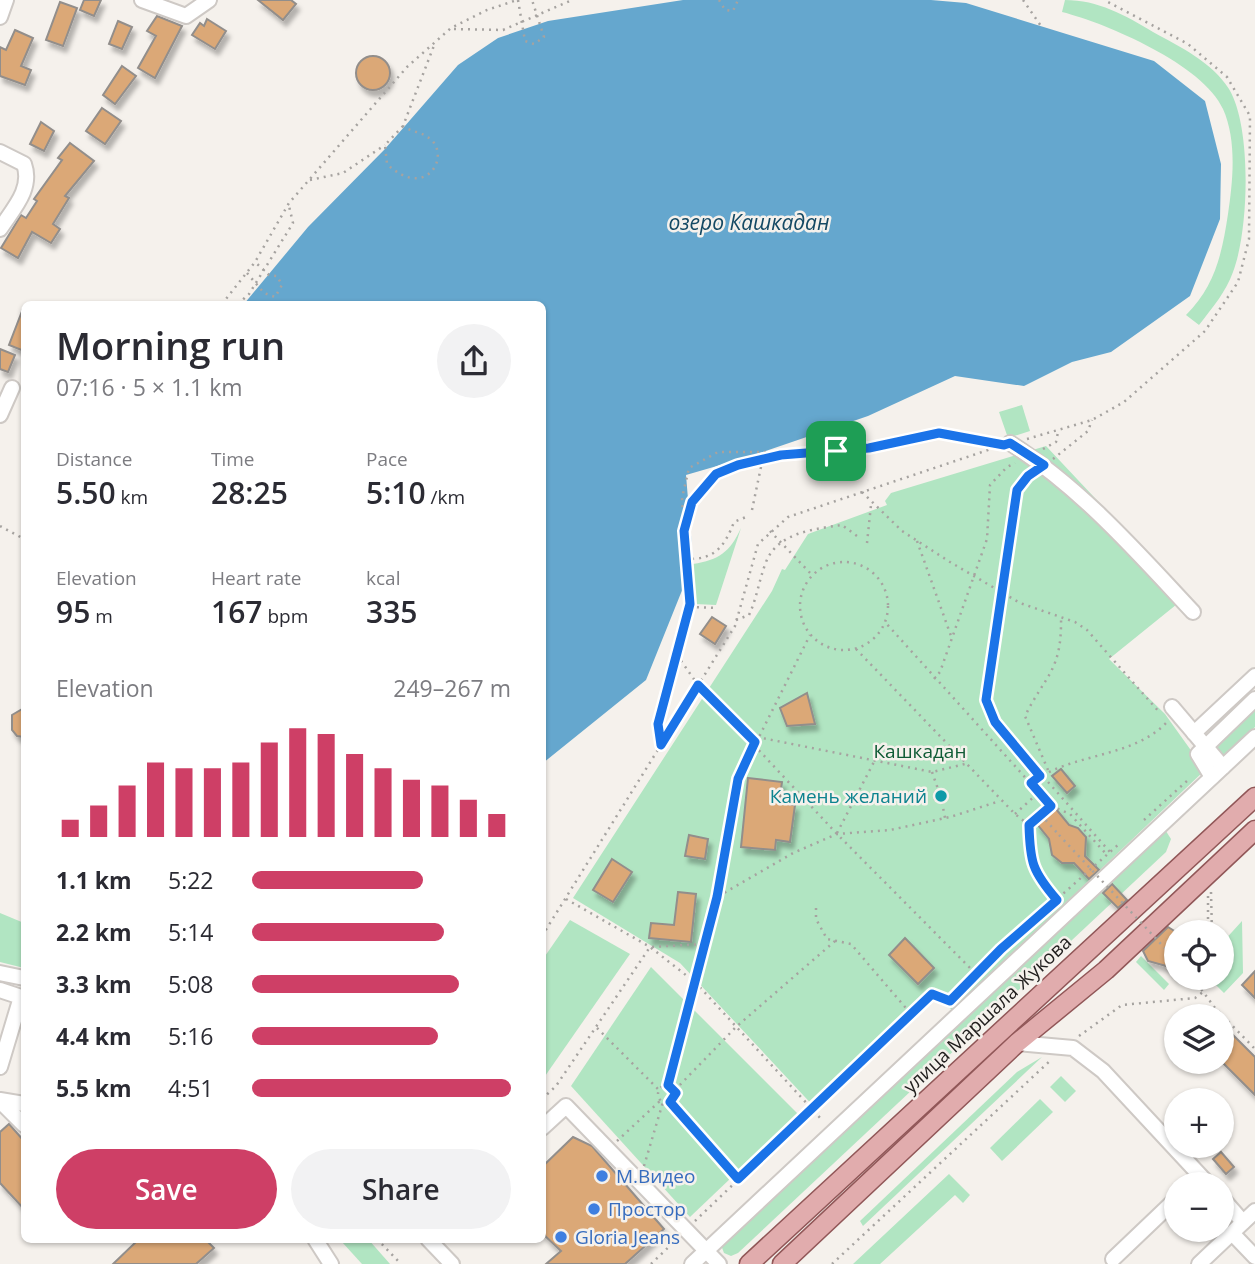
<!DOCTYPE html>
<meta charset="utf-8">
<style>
body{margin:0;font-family:"Open Sans",sans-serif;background:#f2f2f3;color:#2b2b33;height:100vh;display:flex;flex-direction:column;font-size:26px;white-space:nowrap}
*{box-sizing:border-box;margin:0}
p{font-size:23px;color:#7c7c81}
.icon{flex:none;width:38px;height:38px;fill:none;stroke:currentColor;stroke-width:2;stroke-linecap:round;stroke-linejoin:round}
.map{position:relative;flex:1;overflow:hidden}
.sheet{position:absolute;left:21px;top:301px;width:525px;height:942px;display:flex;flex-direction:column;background:#fff;border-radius:10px;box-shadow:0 2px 5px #0004}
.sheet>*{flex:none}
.buttons{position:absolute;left:1164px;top:920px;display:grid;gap:14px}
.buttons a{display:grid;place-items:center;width:70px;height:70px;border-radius:50%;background:#fff;box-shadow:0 2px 5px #0004;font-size:35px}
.pin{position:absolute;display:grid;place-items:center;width:60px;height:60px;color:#fff;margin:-30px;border-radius:14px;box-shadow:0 4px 10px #0006}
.round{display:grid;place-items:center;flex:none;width:74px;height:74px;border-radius:37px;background:#f2f2f3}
.overview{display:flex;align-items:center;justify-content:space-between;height:119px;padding:0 35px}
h1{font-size:38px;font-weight:600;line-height:52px}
.figures{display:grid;grid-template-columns:repeat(3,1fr);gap:10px;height:119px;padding:7px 35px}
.figures div{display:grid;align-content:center}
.figures b{font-size:30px;font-weight:600}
.figures small{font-size:19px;font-weight:400}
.figures p{font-size:19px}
.chart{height:196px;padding:14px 35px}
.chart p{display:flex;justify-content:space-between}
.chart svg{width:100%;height:126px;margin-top:7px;stroke:#ce3f66;stroke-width:6}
.cta{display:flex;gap:14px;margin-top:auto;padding:14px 35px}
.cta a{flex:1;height:80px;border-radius:42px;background:#ce3f66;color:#fff;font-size:28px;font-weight:600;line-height:80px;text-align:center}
.cta a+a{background:#f2f2f3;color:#2b2b33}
ul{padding:0 35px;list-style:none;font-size:23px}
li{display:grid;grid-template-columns:112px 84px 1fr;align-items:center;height:52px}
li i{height:18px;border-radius:9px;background:#ce3f66}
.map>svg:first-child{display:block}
</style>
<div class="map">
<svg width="1255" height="1264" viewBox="0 0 1255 1264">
<defs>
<filter id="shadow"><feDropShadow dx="3.5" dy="6" stdDeviation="2" flood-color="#0004"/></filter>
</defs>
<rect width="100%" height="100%" fill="#f5f1ec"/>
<!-- green -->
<g fill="#b1e5c2">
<path d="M1065 0C1098 0 1125 15 1153 32 1179 46 1213 63 1229 89 1252 127 1249 230 1233 272 1226 292 1212 308 1199 325L1186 315C1215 286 1222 254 1228 214 1233 181 1237 140 1223 109 1204 65 1106 23 1062 12Z"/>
<polygon points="1022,405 1030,431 1008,438 999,412"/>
<polygon points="1046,446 1187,596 1109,659 1165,714 1205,770 953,1010 933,999 818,1111 680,963 573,898 772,591 782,569 785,570 808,534 887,505 885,501 891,493"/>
<path d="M741 528 716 605 695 604 693 564C719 560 730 552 741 528Z"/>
<polygon points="1255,705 1255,727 1215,765 1204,759"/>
<polygon points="1164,828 1171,839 1166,852 738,1253 731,1256 724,1253 721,1245"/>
<polygon points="0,913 24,923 24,968 0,962"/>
<polygon points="570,920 630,954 543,1079 543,959"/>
<polygon points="1242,921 1243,973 1224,993 1213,982 1215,978 1222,978 1222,943"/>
<polygon points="1141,956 1169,984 1164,990 1136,962"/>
<polygon points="651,967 798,1114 690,1217 571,1086"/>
<polygon points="1042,1057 863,1226 860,1221 1017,1072"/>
<polygon points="1061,1076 1076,1091 1065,1102 1050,1087"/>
<polygon points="1040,1099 1053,1112 1002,1161 990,1148"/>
<polygon points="949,1174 970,1195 963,1203 955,1195 880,1264 853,1264"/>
<polygon points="345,1239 368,1239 390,1264 362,1264 342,1242"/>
</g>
<!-- water -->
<polygon fill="#65a7ce" points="683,0 931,0 966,3 1154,61 1205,101 1221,164 1220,219 1190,296 1111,352 1072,362 1024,386 955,376 868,416 748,457 686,475 692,547 689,573 646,680 543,763 542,304 244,304 308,227 384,150 458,65 498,38 548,21"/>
<!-- building -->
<g fill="#dba877" stroke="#928e8b" stroke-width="2" filter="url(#shadow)">
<polygon points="84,0 101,0 94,16 80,10"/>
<polygon points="258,0 291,0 296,4 283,20"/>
<polygon points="60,2 77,8 63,46 46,40"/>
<polygon points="157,16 182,26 155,78 138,68 156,36 147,31"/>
<polygon points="207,19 226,31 215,49 192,35 200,23 204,26"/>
<polygon points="118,21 132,27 122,49 109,44"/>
<polygon points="15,30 33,38 21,66 31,70 25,85 0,76 0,47 6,50"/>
<circle cx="373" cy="73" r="17"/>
<polygon points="122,66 136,76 115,104 103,95"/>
<polygon points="102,108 121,121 105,144 86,131"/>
<polygon points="41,122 54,131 44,151 30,144"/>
<polygon points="70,143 94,161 65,196 69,198 53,224 60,229 51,243 32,232 18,258 1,248 21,215 26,218 37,201 34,199 62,160 58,158"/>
<polygon points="24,306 24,351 9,345"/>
<polygon points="0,349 15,355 8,372 0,369"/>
<polygon points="712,617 726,626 715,644 700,634"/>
<polygon points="807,693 815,724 787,726 780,708"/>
<polygon points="24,708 24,737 17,736 12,730 12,715"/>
<polygon points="1061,769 1075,786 1067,793 1052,776"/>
<polygon points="748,778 782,782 779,803 795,805 790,842 776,840 775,850 741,847"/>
<polygon points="1056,809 1069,825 1078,828 1086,837 1085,856 1099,870 1089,879 1074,863 1062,863 1052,855 1049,839 1037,824"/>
<polygon points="689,835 708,839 705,859 685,856"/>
<polygon points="612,859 632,872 613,902 593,890"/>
<polygon points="1112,884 1127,900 1118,908 1103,893"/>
<polygon points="678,892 696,894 691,942 649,938 651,923 674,925"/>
<polygon points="1168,927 1176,932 1176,976 1166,966 1148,961 1143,951"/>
<polygon points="905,938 934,968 918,984 889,955"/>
<polygon points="1255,971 1255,998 1242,985"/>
<polygon points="1222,1024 1255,1057 1255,1095 1222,1062"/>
<polygon points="9,1124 24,1141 24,1209 0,1183 0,1132"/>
<polygon points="573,1137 592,1146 664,1229 625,1264 546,1264 561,1251 542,1233 542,1167"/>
<polygon points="1221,1152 1234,1167 1226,1174 1213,1159"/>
<polygon points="139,1239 205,1239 214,1248 196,1264 113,1264"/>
</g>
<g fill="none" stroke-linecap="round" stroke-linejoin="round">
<defs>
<g id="minor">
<polyline points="142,0 186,16 209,0"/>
<polyline points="0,17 6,0"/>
<path d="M0 152 24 164C33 189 13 209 0 229"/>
<polyline points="0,415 12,388"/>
<path d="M1010 443C1081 488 1136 551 1193 612"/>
<polyline points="1172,707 1223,767"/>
<polyline points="1194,733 1255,676"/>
<polyline points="1212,777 1198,754 1255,699"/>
<polyline points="0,973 24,978"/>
<polyline points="0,990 21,997 0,1067"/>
<polyline points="1017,1043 1073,1048 1103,1071 1209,1185"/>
<polyline points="0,1100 24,1104"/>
<polyline points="0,1101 24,1125"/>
<polyline points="542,1128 566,1106 719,1264"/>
<polyline points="1222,1198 1243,1222"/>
<polyline points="1232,1233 1255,1257"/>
<polyline points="315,1239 331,1264"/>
<polyline points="428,1239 452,1264"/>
<polyline points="1113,1259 1176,1199"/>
<polyline points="692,1264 1255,737"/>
<polyline points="1199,1264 1255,1211"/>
</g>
<g id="major">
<polyline points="749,1264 1255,797"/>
<polyline points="782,1264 1017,1043 1106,970 1255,830"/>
</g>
</defs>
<!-- minor casing -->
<use href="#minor" stroke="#cec9c5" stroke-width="18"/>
<!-- major casing -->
<use href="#major" stroke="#915758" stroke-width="21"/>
<!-- path -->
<g stroke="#a6a3a0" stroke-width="2.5" stroke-dasharray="2 5" stroke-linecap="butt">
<polyline points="518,0 525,41 534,44 544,37 532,0"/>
<polyline points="719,0 725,10 733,11 738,0"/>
<polyline points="1023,0 1041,26"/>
<polyline points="454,29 503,30 572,0"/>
<path d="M403 126 385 145 387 164C427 202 452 154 429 138 422 132 411 132 403 126L435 43"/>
<polyline points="310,180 343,173 385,145"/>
<polyline points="247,273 264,293 275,297 282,285 277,276 269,275 255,262"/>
<polyline points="222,304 255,262 289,203 407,67 451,28 487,10 517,0"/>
<polyline points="238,304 249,294 293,223 289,206"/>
<polyline points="1027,439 1092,420 1124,402 1205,331 1238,282 1249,239 1250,116 1227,77 1188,44 1104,0"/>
<polyline points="1043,449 1056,442 1058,432"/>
<polyline points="1053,459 1088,431 1092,420"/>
<polyline points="1030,475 1017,490 1014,504 986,700 995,722 1110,852"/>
<polyline points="862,492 902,531 950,562 1020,603 1075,622 1087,630 1160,713"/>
<polyline points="752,510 762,462"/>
<polyline points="0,526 24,539"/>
<polyline points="684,528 682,498 689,468 718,452 798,452"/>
<polyline points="770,531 812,575"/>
<polyline points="917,541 951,636"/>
<polyline points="867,543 871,505"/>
<path d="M685 559C714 560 724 548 734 522L746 517"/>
<circle cx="844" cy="606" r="44"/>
<polyline points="690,607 718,608"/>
<path d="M736 620 749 615C757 598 759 580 766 562 778 532 815 529 842 525L857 536"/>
<polyline points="856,649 1015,814 1029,825 1051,806 885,622"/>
<polyline points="677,655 698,685 837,834 976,974"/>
<polyline points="934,679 940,672 987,539 990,485 1007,467 1015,463"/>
<polyline points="757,737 932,772 965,764"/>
<polyline points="661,742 658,724 690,604 684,531 692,502 716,474 738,465 761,462 781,455 869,448 939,433 998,443"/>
<path d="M1048 770 1025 716C1046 674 1062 671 1061 617"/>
<polyline points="932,772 938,789"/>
<path d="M1031 783C1072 752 1132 759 1167 722"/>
<circle cx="940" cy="796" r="6"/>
<polyline points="942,802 945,818"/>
<polyline points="1051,806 1070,814 1107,855"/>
<polyline points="1015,814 1038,793"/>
<polyline points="1041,815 1059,835"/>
<polyline points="1144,820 1188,780"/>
<path d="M1029 825C1030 862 1032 871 1057 900"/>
<polyline points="837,833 876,758"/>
<polyline points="1211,892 1212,933"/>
<polyline points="1208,896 1208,933"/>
<polyline points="717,897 738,779 810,635"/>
<polyline points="566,899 650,947 696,983 823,1121"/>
<polyline points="816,908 816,919 827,939 851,944 911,1014"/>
<polyline points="542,936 735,626 758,544 788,517 997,447"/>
<polyline points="1193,978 1215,1008 1255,1049"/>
<polyline points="597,1028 659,1090"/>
<polyline points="1079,1036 1122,1005 1195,998 1203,992 1208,978"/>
<polyline points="668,1085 717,897 793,853 837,834 890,830 950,817 1000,801"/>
<circle cx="667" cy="1094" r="9"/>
<polyline points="675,1090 736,1027 835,941"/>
<polyline points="542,1099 556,1086 650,947 705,944"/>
<polyline points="670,1102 738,1179"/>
<polyline points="617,1141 661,1100"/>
<polyline points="644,1166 663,1102"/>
<polyline points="695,1221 932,994 950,1001 1001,949 1119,844"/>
<polyline points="377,1239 401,1264"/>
<polyline points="651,1264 678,1238"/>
<polyline points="832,1264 1052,1059"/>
</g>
<!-- minor -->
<use href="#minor" stroke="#fff" stroke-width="14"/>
<!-- major -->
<use href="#major" stroke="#e1acad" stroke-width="18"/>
<!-- path-bridge -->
<polyline stroke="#a6a3a0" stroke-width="2.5" stroke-dasharray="2 5" stroke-linecap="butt" points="1059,835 1176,960"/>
</g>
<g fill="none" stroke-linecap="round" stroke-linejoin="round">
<defs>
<path id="route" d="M939 433 1004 445 1010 443 1044 465 1028 476 1017 490 986 700 995 722 1040 776 1031 783 1051 806 1029 825C1030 862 1032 871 1057 900L1001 949 950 1001 932 994 738 1179 670 1102 676 1093 668 1085 717 897 738 779 755 742 698 685 661 745 658 724 690 604 684 531 692 502 716 474 738 465 781 455 869 448Z"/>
</defs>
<!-- route casing -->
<use href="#route" stroke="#fff" stroke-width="14"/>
<!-- route -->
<use href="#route" stroke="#1a73e8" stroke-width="9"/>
</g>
<!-- markers -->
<circle fill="#0f9aa8" stroke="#f5f1ec" stroke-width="2.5" cx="941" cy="796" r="7"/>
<g fill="#3f7fe0" stroke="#f5f1ec" stroke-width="2.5">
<circle cx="602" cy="1176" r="7"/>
<circle cx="594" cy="1209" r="7"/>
<circle cx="561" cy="1237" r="7"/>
</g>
<g text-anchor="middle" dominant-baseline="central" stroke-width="5" stroke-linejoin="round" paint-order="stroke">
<!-- park labels -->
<g font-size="19" fill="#0f5b35" stroke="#f5f1ec">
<text x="920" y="751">Кашкадан</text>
</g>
<!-- culture labels -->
<g font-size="19" fill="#0d838f" stroke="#f5f1ec" text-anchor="end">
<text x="927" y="796">Камень желаний</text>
</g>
<!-- street labels -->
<g font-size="19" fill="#22201f" stroke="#f5f1ec">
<text transform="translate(987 1014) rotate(-43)">улица Маршала Жукова</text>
</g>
<!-- shop labels -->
<g font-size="19" fill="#366cbe" stroke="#f5f1ec" text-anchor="start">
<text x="616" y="1176">М.Видео</text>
<text x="608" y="1209">Простор</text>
<text x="575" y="1237">Gloria Jeans</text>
</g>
<!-- water labels -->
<g font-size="21" font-style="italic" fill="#144964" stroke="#f5f1ec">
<text x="749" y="222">озеро Кашкадан</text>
</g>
</g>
</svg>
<div class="buttons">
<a><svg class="icon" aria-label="locate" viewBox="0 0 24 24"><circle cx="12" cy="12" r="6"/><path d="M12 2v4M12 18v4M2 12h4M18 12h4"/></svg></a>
<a><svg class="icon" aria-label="layers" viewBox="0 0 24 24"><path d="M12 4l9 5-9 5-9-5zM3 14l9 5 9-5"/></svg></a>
<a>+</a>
<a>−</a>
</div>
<div class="pin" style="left:836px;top:451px;background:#1e9e55"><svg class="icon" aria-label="arrive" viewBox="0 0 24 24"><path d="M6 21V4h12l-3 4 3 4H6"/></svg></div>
<section class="sheet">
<div class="overview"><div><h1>Morning run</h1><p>07:16 · 5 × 1.1 km</p></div><a class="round"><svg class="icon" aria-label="share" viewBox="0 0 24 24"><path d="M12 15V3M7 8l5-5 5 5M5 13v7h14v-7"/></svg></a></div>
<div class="figures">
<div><p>Distance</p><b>5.50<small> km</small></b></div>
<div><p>Time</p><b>28:25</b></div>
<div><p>Pace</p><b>5:10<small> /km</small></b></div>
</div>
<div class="figures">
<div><p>Elevation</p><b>95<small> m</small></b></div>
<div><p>Heart rate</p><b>167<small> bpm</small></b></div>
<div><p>kcal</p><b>335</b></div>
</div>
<div class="chart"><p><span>Elevation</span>249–267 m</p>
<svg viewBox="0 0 160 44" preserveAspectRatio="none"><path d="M5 44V38M15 44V33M25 44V26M35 44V18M45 44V20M55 44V20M65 44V18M75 44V11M85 44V6M95 44V8M105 44V15M115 44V20M125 44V24M135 44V26M145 44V31M155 44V36"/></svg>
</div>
<ul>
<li><b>1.1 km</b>5:22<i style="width:66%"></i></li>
<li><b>2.2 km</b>5:14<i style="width:74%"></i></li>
<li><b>3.3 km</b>5:08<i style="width:80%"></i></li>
<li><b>4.4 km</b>5:16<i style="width:72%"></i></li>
<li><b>5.5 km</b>4:51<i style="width:100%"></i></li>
</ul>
<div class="cta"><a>Save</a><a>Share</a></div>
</section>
</div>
